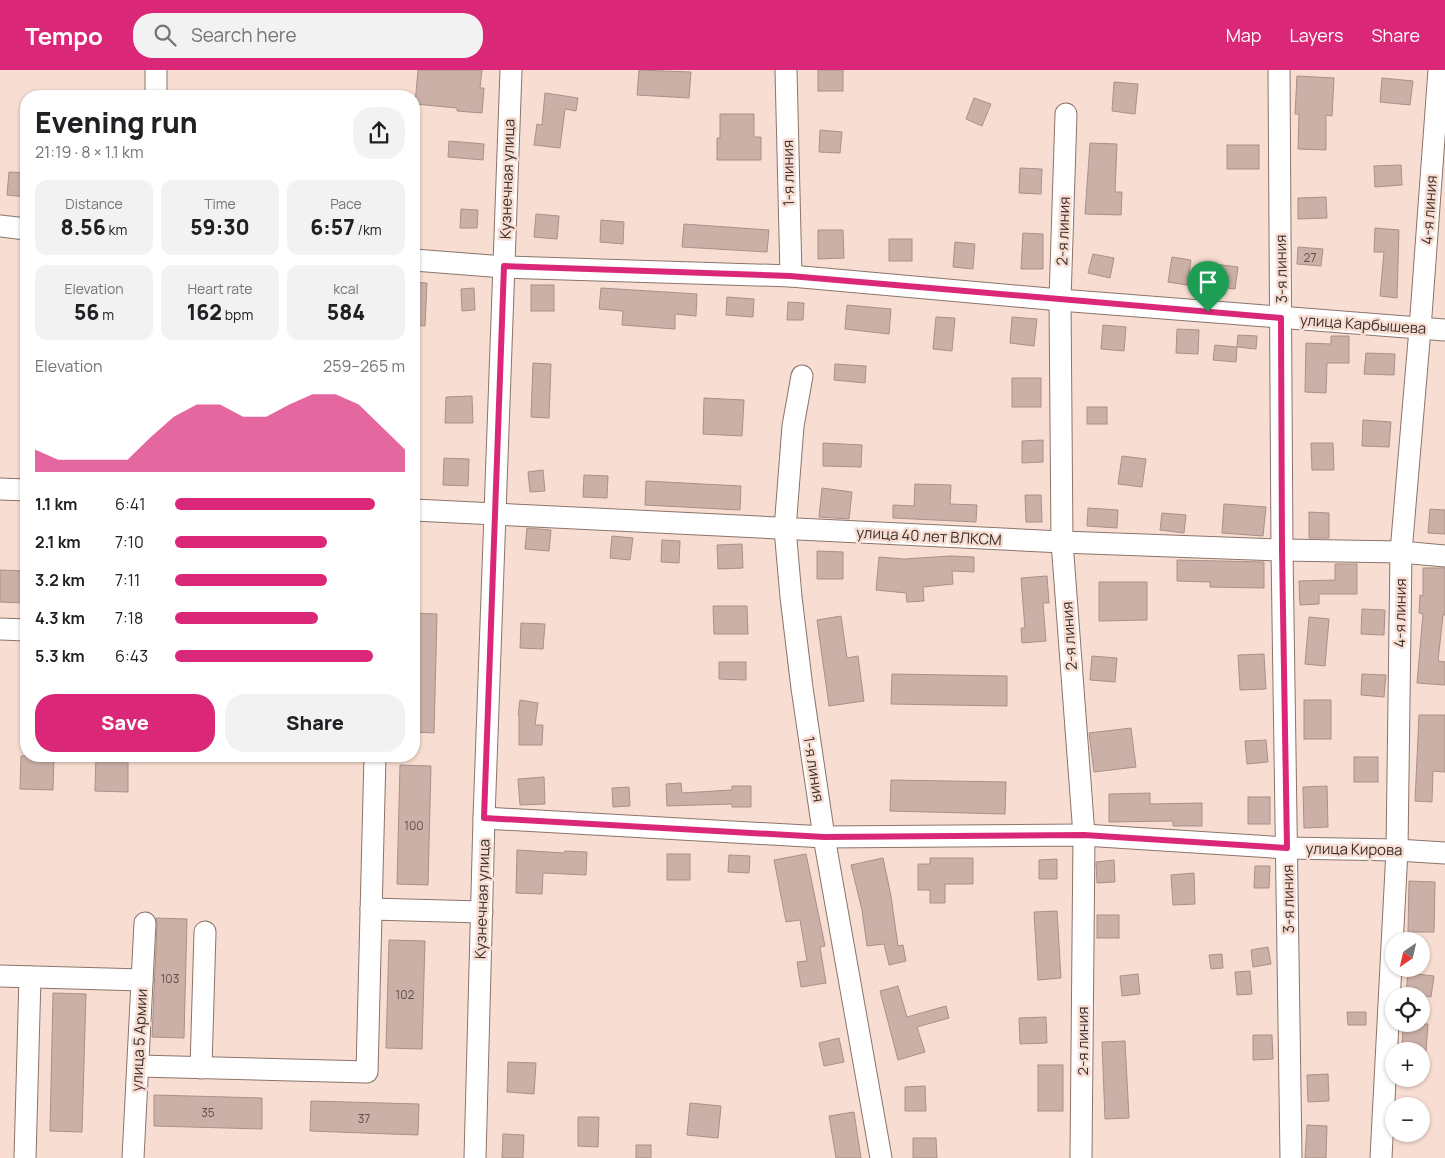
<!DOCTYPE html>
<meta charset="utf-8">
<style>
body{margin:0;font-family:Manrope,sans-serif;background:#f2f2f2;color:#202124;height:100vh;display:flex;flex-direction:column;font-size:19px;white-space:nowrap}
*{box-sizing:border-box;margin:0}
p{font-size:16px;color:#757577}
.icon{flex:none;width:28px;height:28px;fill:none;stroke:currentColor;stroke-width:2;stroke-linecap:round;stroke-linejoin:round}
.map{position:relative;flex:1;overflow:hidden}
.side{position:absolute;left:20px;top:20px;width:400px;height:672px;display:flex;flex-direction:column;background:#fff;border-radius:20px;box-shadow:0 1px 4px #0004}
.side>*{flex:none}
.needle{width:32px;rotate:214deg}
.buttons{position:absolute;left:1385px;top:862px;display:grid;gap:10px}
.buttons a{display:grid;place-items:center;width:45px;height:45px;border-radius:50%;background:#fff;box-shadow:0 1px 4px #0004;font-size:25px}
.pin{position:absolute;display:grid;place-items:center;width:42px;height:42px;color:#fff;margin:-51px -21px;border-radius:50% 50% 50% 0;rotate:-45deg;box-shadow:0 0 5px #0007}
.pin .icon{rotate:45deg}
.round{display:grid;place-items:center;flex:none;width:52px;height:52px;border-radius:20px;background:#f2f2f2}
.overview{display:flex;align-items:center;justify-content:space-between;height:85px;padding:0 15px}
h1{font-size:28px;font-weight:800;line-height:38px}
.metrics{display:grid;grid-template-columns:repeat(3,1fr);gap:8px;height:85px;padding:5px 15px}
.metrics div{display:grid;align-content:center;border-radius:12px;background:#f2f2f2;text-align:center}
.metrics b{font-size:21px;font-weight:800}
.metrics small{font-size:14px;font-weight:400}
.metrics p{font-size:14px}
.chart{height:140px;padding:10px 15px}
.chart p{display:flex;justify-content:space-between}
.chart svg{width:100%;height:90px;margin-top:5px;fill:#db2777;opacity:.7}
.cta{display:flex;gap:10px;margin-top:auto;padding:10px 15px}
.cta a{flex:1;height:58px;border-radius:20px;background:#db2777;color:#fff;font-size:20px;font-weight:800;line-height:58px;text-align:center}
.cta a+a{background:#f2f2f2;color:#202124}
ul{padding:0 15px;list-style:none;font-size:16px}
li{display:grid;grid-template-columns:80px 60px 1fr;align-items:center;height:38px}
li i{height:12px;border-radius:6px;background:#db2777}
header{display:flex;align-items:center;gap:30px;box-sizing:border-box;height:70px;padding:0 25px;background:#db2777;color:#fff}
header strong{font-size:24px}
nav{display:flex;gap:28px;margin-inline-start:auto;font-size:18px}
.search{width:350px;height:45px;background:#f2f2f2;display:flex;align-items:center;gap:12px;box-sizing:border-box;padding:0 18px;border-radius:20px;color:#757577;font-size:19px}
.map>svg:first-child{display:block}
</style>
<header>
<strong>Tempo</strong>
<div class="search"><svg class="icon" aria-label="search" viewBox="0 0 24 24"><circle cx="10" cy="10" r="6"/><path d="M15 15l6 6"/></svg>Search here</div>
<nav><a>Map</a><a>Layers</a><a>Share</a></nav>
</header>
<div class="map">
<svg width="1445" height="1088" viewBox="0 0 1445 1088">
<rect width="100%" height="100%" fill="#f8ddd2"/>
<!-- building -->
<g fill="#cbb0a7" stroke="#aa9088">
<polygon points="418,0 482,0 480,18 484,18 482,43 457,41 457,38 415,34"/>
<polygon points="639,0 691,2 689,28 637,25"/>
<rect x="818" y="0" width="25" height="21"/>
<polygon points="1297,6 1334,8 1332,46 1326,45 1326,80 1298,79 1299,44 1295,44"/>
<polygon points="1382,8 1413,11 1410,35 1380,32"/>
<polygon points="1114,12 1138,14 1135,44 1112,41"/>
<polygon points="545,23 578,28 576,41 565,39 560,78 534,75 537,54 542,55"/>
<polygon points="974,28 991,34 982,56 966,49"/>
<polygon points="720,44 754,44 754,67 761,67 761,90 717,90 717,68 720,68"/>
<polygon points="820,60 842,62 840,83 819,82"/>
<polygon points="449,71 484,74 483,90 448,87"/>
<polygon points="1090,73 1117,74 1115,122 1122,122 1121,145 1085,144"/>
<rect x="1227" y="75" width="32" height="24"/>
<polygon points="1401,95 1402,115 1375,117 1374,96"/>
<polygon points="1020,98 1042,99 1041,124 1019,123"/>
<polygon points="9,102 26,103 26,127 7,125"/>
<polygon points="1326,127 1327,148 1298,149 1298,128"/>
<polygon points="461,139 478,140 477,158 460,158"/>
<polygon points="536,144 559,146 557,169 534,167"/>
<polygon points="601,150 624,152 623,174 600,172"/>
<polygon points="684,154 769,160 767,182 682,177"/>
<polygon points="1375,158 1399,160 1397,228 1380,226 1384,182 1374,182"/>
<polygon points="818,160 843,160 844,188 818,189"/>
<polygon points="1023,163 1043,164 1043,199 1021,199"/>
<rect x="889" y="169" width="23" height="22"/>
<polygon points="955,172 975,174 973,199 953,197"/>
<polygon points="1298,177 1323,179 1321,196 1297,194"/>
<polygon points="1093,184 1114,188 1110,208 1088,203"/>
<polygon points="1172,187 1191,190 1187,215 1168,212"/>
<polygon points="1214,194 1238,197 1235,219 1212,216"/>
<polygon points="414,212 427,213 425,256 414,255"/>
<rect x="531" y="215" width="23" height="26"/>
<polygon points="474,218 475,240 462,241 461,219"/>
<polygon points="601,218 697,224 696,246 675,244 675,259 622,255 623,241 599,239"/>
<polygon points="727,227 754,229 753,247 726,245"/>
<polygon points="788,232 804,233 803,250 787,250"/>
<polygon points="847,235 891,239 889,264 845,259"/>
<polygon points="936,247 955,248 952,281 933,279"/>
<polygon points="1012,247 1037,249 1034,276 1010,273"/>
<polygon points="1103,255 1126,257 1124,281 1101,279"/>
<polygon points="1177,259 1199,260 1198,284 1176,283"/>
<polygon points="1238,265 1257,266 1256,279 1237,277"/>
<polygon points="1331,266 1349,266 1349,293 1327,293 1326,323 1305,322 1306,273 1331,274"/>
<polygon points="1215,275 1237,277 1236,292 1213,290"/>
<polygon points="1366,283 1395,284 1394,305 1364,304"/>
<polygon points="533,293 551,294 549,348 531,347"/>
<polygon points="835,294 866,296 865,313 834,310"/>
<rect x="1012" y="308" width="29" height="29"/>
<polygon points="472,326 473,353 445,353 446,327"/>
<polygon points="704,328 744,330 742,366 703,364"/>
<rect x="1087" y="337" width="20" height="17"/>
<polygon points="1363,350 1391,352 1389,377 1362,376"/>
<polygon points="1043,370 1043,392 1022,393 1022,371"/>
<polygon points="823,373 862,375 861,397 823,396"/>
<polygon points="1311,373 1333,373 1334,400 1312,400"/>
<polygon points="1122,386 1146,389 1142,417 1118,414"/>
<polygon points="444,388 469,389 468,416 443,415"/>
<polygon points="543,400 545,421 530,422 528,402"/>
<polygon points="584,405 608,406 607,428 583,427"/>
<polygon points="646,411 741,416 740,440 645,435"/>
<polygon points="915,414 951,415 950,434 977,435 976,452 893,448 893,435 914,436"/>
<polygon points="822,418 852,422 849,449 819,447"/>
<polygon points="1025,425 1041,425 1042,452 1026,452"/>
<polygon points="1224,434 1266,437 1263,466 1222,463"/>
<polygon points="1088,438 1118,440 1117,458 1087,456"/>
<polygon points="1430,439 1445,440 1445,464 1428,463"/>
<polygon points="1309,442 1329,443 1329,468 1309,468"/>
<polygon points="1162,443 1186,445 1184,463 1160,460"/>
<polygon points="527,458 551,460 549,481 525,479"/>
<polygon points="612,466 633,468 630,490 610,488"/>
<polygon points="662,470 680,471 679,493 661,492"/>
<polygon points="742,474 743,498 718,499 717,475"/>
<polygon points="817,481 843,482 843,509 817,509"/>
<polygon points="951,486 974,487 974,502 952,501 953,514 923,517 924,531 907,532 906,523 876,520 879,487 904,489"/>
<polygon points="1177,490 1264,492 1264,518 1210,517 1210,512 1177,511"/>
<polygon points="1335,494 1357,494 1357,524 1319,524 1319,534 1300,535 1299,511 1335,510"/>
<polygon points="1423,498 1445,498 1445,545 1443,545 1438,591 1445,592 1445,615 1417,613 1423,544 1419,543 1420,525 1423,526"/>
<polygon points="0,500 26,501 26,533 0,532"/>
<polygon points="1047,506 1049,533 1043,533 1046,571 1022,573 1021,558 1025,558 1021,508"/>
<polygon points="1099,512 1147,512 1147,550 1099,551"/>
<polygon points="713,536 747,536 748,564 714,564"/>
<polygon points="1362,539 1385,540 1384,565 1361,564"/>
<polygon points="414,543 437,544 434,663 414,662"/>
<polygon points="841,546 847,588 858,586 864,631 829,636 817,550"/>
<polygon points="1309,547 1329,549 1325,596 1305,594"/>
<polygon points="521,553 545,554 543,579 520,578"/>
<polygon points="1264,584 1266,619 1240,620 1238,585"/>
<polygon points="1092,586 1117,588 1115,612 1090,610"/>
<polygon points="719,592 746,592 746,610 719,609"/>
<polygon points="892,604 1007,606 1007,636 891,634"/>
<polygon points="1362,604 1386,605 1384,627 1361,625"/>
<polygon points="520,630 538,633 535,655 543,655 542,675 519,675 519,645 518,645"/>
<rect x="1304" y="630" width="27" height="39"/>
<polygon points="1419,645 1445,645 1445,702 1433,701 1432,732 1415,731"/>
<polygon points="1131,658 1136,697 1094,702 1089,663"/>
<polygon points="1266,670 1268,692 1247,694 1245,671"/>
<polygon points="21,686 54,686 53,720 20,719"/>
<polygon points="96,686 128,686 128,722 95,721"/>
<rect x="1354" y="687" width="24" height="25"/>
<polygon points="400,695 431,696 428,815 397,814"/>
<polygon points="544,707 545,734 520,735 518,709"/>
<polygon points="891,710 1006,712 1005,744 890,741"/>
<polygon points="681,713 682,723 732,720 732,716 751,716 751,737 732,737 732,734 667,736 666,714"/>
<polygon points="1327,716 1328,757 1304,758 1303,717"/>
<polygon points="629,717 630,736 613,737 612,718"/>
<polygon points="1150,723 1150,734 1202,733 1202,756 1173,756 1173,751 1109,752 1109,724"/>
<rect x="1248" y="727" width="22" height="27"/>
<polygon points="517,780 564,783 565,781 587,782 586,805 543,803 542,824 516,823"/>
<rect x="667" y="784" width="23" height="26"/>
<polygon points="806,784 825,876 820,877 826,913 801,917 797,892 807,891 800,850 786,852 774,790"/>
<polygon points="729,785 750,786 749,803 728,802"/>
<polygon points="883,788 891,826 898,876 903,875 906,891 889,895 884,874 867,876 862,840 851,795"/>
<polygon points="930,788 973,788 973,814 945,814 945,833 930,833 930,820 918,820 918,794 930,794"/>
<polygon points="1057,789 1057,809 1039,809 1039,790"/>
<polygon points="1114,790 1115,812 1097,813 1096,792"/>
<polygon points="1255,796 1270,796 1269,818 1254,818"/>
<polygon points="1194,803 1195,834 1173,835 1171,805"/>
<polygon points="1409,811 1435,812 1434,862 1408,862"/>
<polygon points="1057,841 1061,908 1038,910 1034,842"/>
<rect x="1097" y="845" width="22" height="23"/>
<polygon points="156,848 187,849 184,968 152,967 157,854"/>
<polygon points="389,870 425,871 422,979 386,978"/>
<polygon points="1268,877 1271,894 1253,897 1251,880"/>
<polygon points="1222,884 1223,898 1211,899 1209,885"/>
<polygon points="1250,901 1252,924 1237,925 1235,902"/>
<polygon points="1408,903 1434,906 1431,927 1406,924"/>
<polygon points="1138,904 1140,924 1122,926 1120,906"/>
<polygon points="898,916 907,947 946,936 949,948 917,957 925,982 898,990 880,921"/>
<polygon points="53,923 86,924 82,1062 50,1061"/>
<polygon points="1347,942 1366,942 1366,955 1348,955"/>
<polygon points="1046,947 1047,973 1020,974 1019,948"/>
<polygon points="1403,954 1428,954 1426,982 1402,980"/>
<polygon points="1253,965 1272,965 1273,989 1253,990"/>
<polygon points="839,968 844,992 824,996 819,973"/>
<polygon points="1125,971 1129,1048 1105,1049 1102,972"/>
<polygon points="508,992 536,993 534,1024 507,1022"/>
<rect x="1038" y="995" width="25" height="46"/>
<polygon points="1328,1004 1329,1031 1308,1032 1307,1005"/>
<polygon points="925,1016 926,1041 905,1041 905,1017"/>
<polygon points="154,1025 262,1028 262,1059 154,1056"/>
<polygon points="311,1031 419,1034 418,1065 310,1061"/>
<polygon points="690,1033 721,1036 718,1068 687,1065"/>
<polygon points="854,1042 861,1088 836,1088 829,1046"/>
<polygon points="578,1047 599,1047 598,1077 578,1076"/>
<polygon points="1307,1055 1327,1056 1326,1088 1305,1088"/>
<polygon points="503,1064 524,1065 523,1088 502,1088"/>
<polygon points="913,1068 936,1068 937,1088 913,1088"/>
<rect x="636" y="1075" width="15" height="13"/>
</g>
<g fill="none" stroke-linecap="round" stroke-linejoin="round">
<defs>
<g id="minor">
<polyline points="786,0 791,206"/>
<polyline points="1279,0 1282,480 1291,1088"/>
<polyline points="156,26 156,0"/>
<polyline points="1066,44 1060,230 1062,472 1084,765 1081,1088"/>
<polyline points="0,156 26,159"/>
<polyline points="414,190 504,197 791,206 1060,230 1445,260"/>
<polyline points="802,306 793,356 785,459 791,527 802,618 824,767 881,1088"/>
<polyline points="0,419 26,420"/>
<polyline points="414,440 1062,472 1282,480 1401,482 1445,486"/>
<polyline points="0,559 26,560"/>
<polyline points="484,748 824,767 1084,765 1287,778 1397,780 1445,783"/>
<polyline points="371,839 482,842"/>
<polyline points="0,906 142,910"/>
<polyline points="138,996 367,1002 375,686"/>
<polyline points="201,998 205,862"/>
<polyline points="25,1088 30,907"/>
<polyline points="133,1088 145,853"/>
<polyline points="475,1088 484,748 511,0"/>
<polyline points="1381,1088 1397,780 1401,482 1420,259 1439,0"/>
</g>
</defs>
<!-- minor casing -->
<use href="#minor" stroke="#8b746a" stroke-width="23"/>
<!-- minor -->
<use href="#minor" stroke="#fff" stroke-width="21"/>
</g>
<g fill="none" stroke-linecap="round" stroke-linejoin="round">
<defs>
<polygon id="route" points="504,196 790,206 1281,248 1282,480 1287,778 1084,765 824,767 484,748"/>
</defs>
<!-- route casing -->
<use href="#route" stroke="#fff" stroke-width="10"/>
<!-- route -->
<use href="#route" stroke="#db2777" stroke-width="6"/>
</g>
<g text-anchor="middle" dominant-baseline="central" stroke-width="5" stroke-linejoin="round" paint-order="stroke">
<!-- number labels -->
<g font-size="12" fill="#5e504b">
<text x="1310" y="187">27</text>
<text x="414" y="755">100</text>
<text x="170" y="908">103</text>
<text x="405" y="924">102</text>
<text x="208" y="1042">35</text>
<text x="364" y="1048">37</text>
</g>
<!-- street labels -->
<g font-size="15" fill="#3a302c" stroke="#f8ddd2">
<text transform="translate(788 103) rotate(-91)">1-я линия</text>
<text transform="translate(507 109) rotate(-88)">Кузнечная улица</text>
<text transform="translate(1429 140) rotate(-86)">4-я линия</text>
<text transform="translate(1063 161) rotate(-88)">2-я линия</text>
<text transform="translate(1281 199) rotate(-91)">3-я линия</text>
<text transform="translate(1363 254) rotate(4)">улица Карбышева</text>
<text transform="translate(929 466) rotate(3)">улица 40 лет ВЛКСМ</text>
<text transform="translate(1400 543) rotate(-89)">4-я линия</text>
<text transform="translate(1069 566) rotate(-94)">2-я линия</text>
<text transform="translate(814 699) rotate(81)">1-я линия</text>
<text transform="translate(1354 779) rotate(1)">улица Кирова</text>
<text transform="translate(482 829) rotate(-88)">Кузнечная улица</text>
<text transform="translate(1288 829) rotate(-91)">3-я линия</text>
<text transform="translate(139 970) rotate(-87)">улица 5 Армии</text>
<text transform="translate(1082 971) rotate(-90)">2-я линия</text>
</g>
</g>
</svg>
<div class="buttons">
<a><svg class="needle" viewBox="-14 -14 28 28"><path d="M0-13l5 13h-10z" fill="#e53935"/><path d="M0 13l5-13h-10z" fill="#757577"/></svg></a>
<a><svg class="icon" aria-label="locate" viewBox="0 0 24 24"><circle cx="12" cy="12" r="6"/><path d="M12 2v4M12 18v4M2 12h4M18 12h4"/></svg></a>
<a>+</a>
<a>−</a>
</div>
<div class="pin" style="left:1208px;top:242px;background:#1e9e55"><svg class="icon" aria-label="arrive" viewBox="0 0 24 24"><path d="M6 21V4h12l-3 4 3 4H6"/></svg></div>
<section class="side">
<div class="overview"><div><h1>Evening run</h1><p>21:19 · 8 × 1.1 km</p></div><a class="round"><svg class="icon" aria-label="share" viewBox="0 0 24 24"><path d="M12 15V3M7 8l5-5 5 5M5 13v7h14v-7"/></svg></a></div>
<div class="metrics">
<div><p>Distance</p><b>8.56<small> km</small></b></div>
<div><p>Time</p><b>59:30</b></div>
<div><p>Pace</p><b>6:57<small> /km</small></b></div>
</div>
<div class="metrics">
<div><p>Elevation</p><b>56<small> m</small></b></div>
<div><p>Heart rate</p><b>162<small> bpm</small></b></div>
<div><p>kcal</p><b>584</b></div>
</div>
<div class="chart"><p><span>Elevation</span>259–265 m</p>
<svg viewBox="0 0 160 44" preserveAspectRatio="none"><path d="M0 44V33L10 38L20 38L30 38L40 38L50 27L60 17L70 11L80 11L90 17L100 17L110 11L120 6L130 6L140 11L150 22L160 33V44z"/></svg>
</div>
<ul>
<li><b>1.1 km</b>6:41<i style="width:87%"></i></li>
<li><b>2.1 km</b>7:10<i style="width:66%"></i></li>
<li><b>3.2 km</b>7:11<i style="width:66%"></i></li>
<li><b>4.3 km</b>7:18<i style="width:62%"></i></li>
<li><b>5.3 km</b>6:43<i style="width:86%"></i></li>
</ul>
<div class="cta"><a>Save</a><a>Share</a></div>
</section>
</div>
